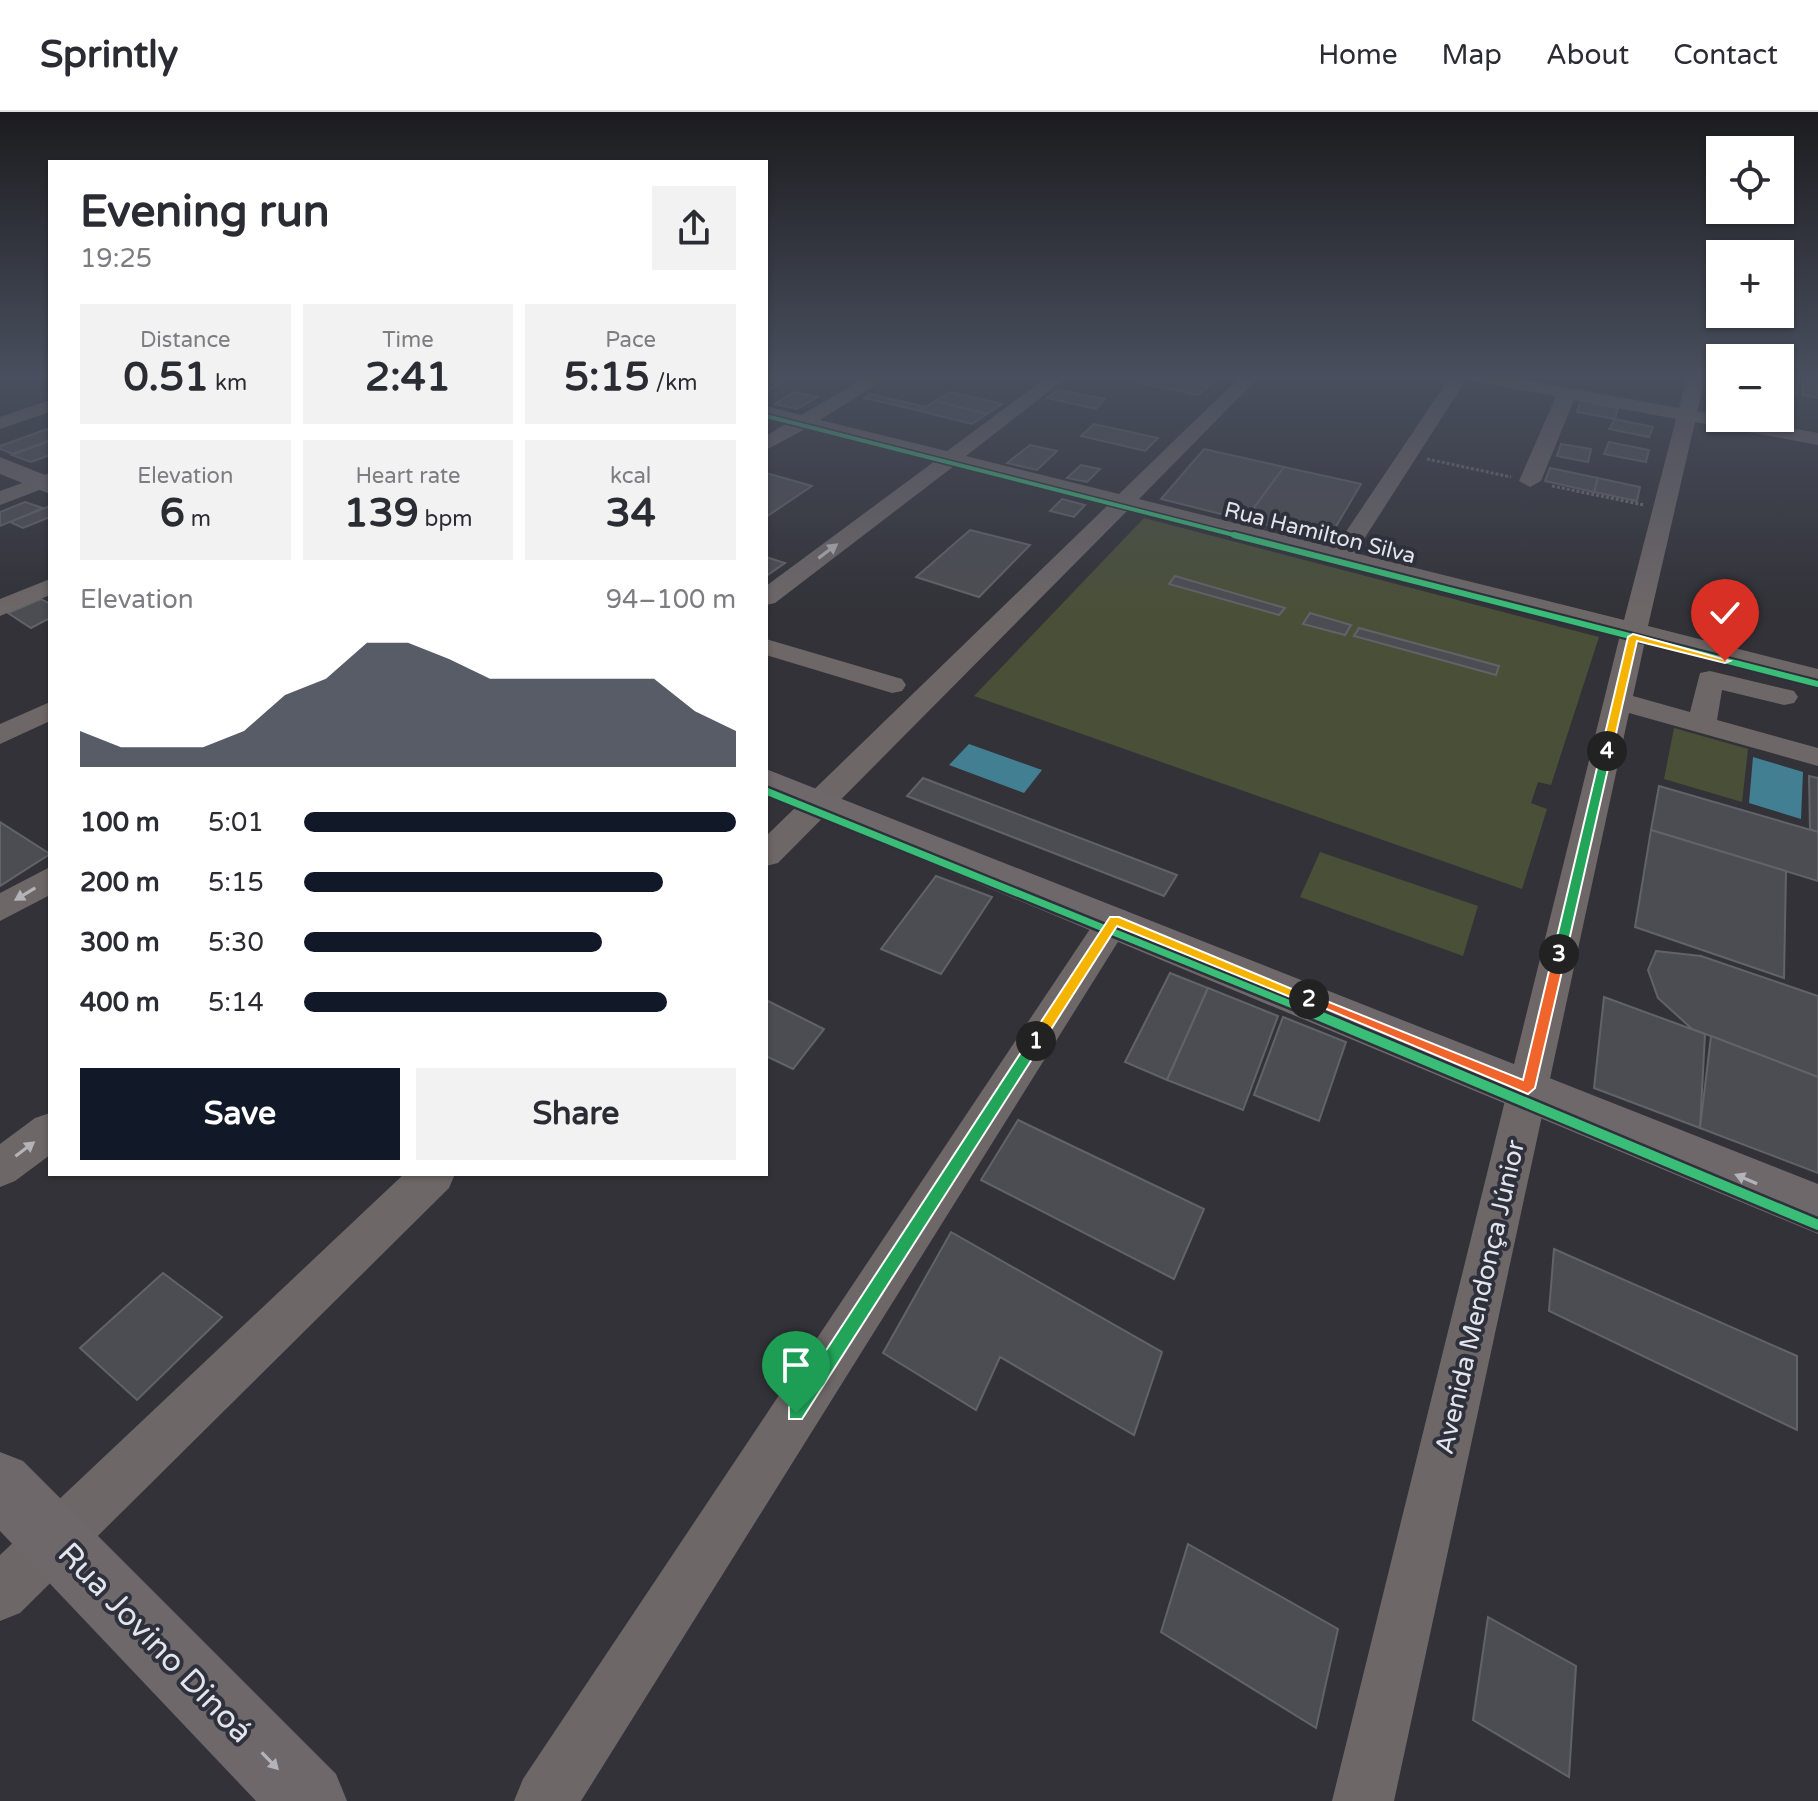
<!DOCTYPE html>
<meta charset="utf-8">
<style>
body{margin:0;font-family:"Varela Round",sans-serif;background:#f2f2f3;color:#2b2b33;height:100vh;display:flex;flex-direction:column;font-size:30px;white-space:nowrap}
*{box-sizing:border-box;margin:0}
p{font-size:26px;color:#7c7c81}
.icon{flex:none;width:44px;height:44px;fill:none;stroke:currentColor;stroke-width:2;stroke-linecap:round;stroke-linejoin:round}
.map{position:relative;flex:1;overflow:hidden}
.panel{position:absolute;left:48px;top:48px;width:720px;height:1016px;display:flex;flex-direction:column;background:#fff;border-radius:0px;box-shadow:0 2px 6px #0004}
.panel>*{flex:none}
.controls{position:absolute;left:1706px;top:24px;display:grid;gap:16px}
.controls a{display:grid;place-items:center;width:88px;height:88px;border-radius:0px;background:#fff;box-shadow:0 2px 6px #0004;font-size:40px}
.pin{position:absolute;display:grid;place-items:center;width:68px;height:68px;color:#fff;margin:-82px -34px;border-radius:50% 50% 50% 0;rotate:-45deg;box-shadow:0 0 8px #0007}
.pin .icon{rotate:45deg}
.km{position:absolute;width:40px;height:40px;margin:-20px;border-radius:50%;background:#222;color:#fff;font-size:22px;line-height:40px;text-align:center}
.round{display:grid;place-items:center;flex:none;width:84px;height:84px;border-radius:0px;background:#f2f2f3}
.summary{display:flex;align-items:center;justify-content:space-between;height:136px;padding:0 32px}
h1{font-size:44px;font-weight:800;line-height:60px}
.metrics{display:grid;grid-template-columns:repeat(3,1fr);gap:12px;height:136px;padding:8px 32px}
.metrics div{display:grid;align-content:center;border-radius:0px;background:#f2f2f3;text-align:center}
.metrics b{font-size:40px;font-weight:800}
.metrics small{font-size:22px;font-weight:400}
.metrics p{font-size:22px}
.chart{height:224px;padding:16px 32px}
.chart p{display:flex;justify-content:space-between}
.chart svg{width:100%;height:144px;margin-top:8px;fill:#111827;opacity:.7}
.action{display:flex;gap:16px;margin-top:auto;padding:16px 32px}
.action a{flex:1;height:92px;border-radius:0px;background:#111827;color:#fff;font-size:32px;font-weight:800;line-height:92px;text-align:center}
.action a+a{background:#f2f2f3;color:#2b2b33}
ul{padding:0 32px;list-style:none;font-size:26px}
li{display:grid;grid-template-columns:128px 96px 1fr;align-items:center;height:60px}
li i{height:20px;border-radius:10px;background:#111827}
header{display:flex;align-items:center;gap:48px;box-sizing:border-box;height:112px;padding:0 40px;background:#fff;border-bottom:2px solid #e1e1e2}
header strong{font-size:38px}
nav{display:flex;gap:44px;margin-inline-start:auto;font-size:28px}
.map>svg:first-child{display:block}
</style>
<header>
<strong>Sprintly</strong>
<nav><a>Home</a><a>Map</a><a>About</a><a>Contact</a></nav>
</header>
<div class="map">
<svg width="1818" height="1689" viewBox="0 0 1818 1689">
<rect width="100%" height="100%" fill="#323238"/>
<!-- green -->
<g fill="#4a5038">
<polygon points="1144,406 1599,525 1551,673 1538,670 1531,691 1547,697 1522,777 974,584"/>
<polygon points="1674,616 1748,637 1742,690 1664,667"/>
<polygon points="1320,740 1478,794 1463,844 1300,785"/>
</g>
<!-- water -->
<g fill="#437f92">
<polygon points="969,632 1042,658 1024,681 949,653"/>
<polygon points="1753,645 1803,660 1801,707 1749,691"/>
</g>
<!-- building -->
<g fill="#4c4d52" stroke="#626368" stroke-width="2">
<polygon points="1149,262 1154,262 1210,273 1198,283 1138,271"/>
<polygon points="1154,262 1206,262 1218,264 1209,273"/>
<polygon points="1780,262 1797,262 1797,282 1780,279"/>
<polygon points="766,263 787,268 766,280"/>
<polygon points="1803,264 1818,266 1818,286 1803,283"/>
<polygon points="1058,278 1105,287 1096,297 1047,286"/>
<polygon points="794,280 817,285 797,297 775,292"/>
<polygon points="950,280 1002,292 987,302 935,289"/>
<polygon points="870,282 926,295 920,299 864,286"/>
<polygon points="935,289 986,302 987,302 972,312 920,299"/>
<polygon points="1581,289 1618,296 1615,307 1577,300"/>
<polygon points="1615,307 1653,315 1649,325 1609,317"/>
<polygon points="1094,312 1158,326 1145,339 1081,324"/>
<polygon points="50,316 50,328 13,342 0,337 0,334"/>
<polygon points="50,329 50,343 31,350 12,343"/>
<polygon points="1609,330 1649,338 1646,350 1604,342"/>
<polygon points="1561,332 1591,337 1588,350 1557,344"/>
<polygon points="1030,333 1057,339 1037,358 1007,351"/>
<polygon points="1204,337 1284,355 1245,408 1161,387"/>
<polygon points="1081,353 1100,357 1087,370 1067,366"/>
<polygon points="1284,355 1361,372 1328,428 1245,408"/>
<polygon points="1550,356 1598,366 1594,380 1545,369"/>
<polygon points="766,361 812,374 766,405"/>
<polygon points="1598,366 1640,375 1637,389 1594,380"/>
<polygon points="1062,387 1085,393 1074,405 1050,399"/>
<polygon points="25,390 43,396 0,414 0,400"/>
<polygon points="50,394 50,405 23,416 10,410"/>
<polygon points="970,418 1030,433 979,485 916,465"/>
<polygon points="766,445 785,451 766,464"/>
<polygon points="1175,464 1285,496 1279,503 1169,472"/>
<polygon points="41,487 50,492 50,506 31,516 8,501"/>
<polygon points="1310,501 1351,513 1345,523 1303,512"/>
<polygon points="1359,516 1499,554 1496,563 1354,524"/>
<polygon points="1809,664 1818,666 1818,720 1810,717"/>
<polygon points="923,666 1177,763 1164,784 907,684"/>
<polygon points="1659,674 1818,720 1818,769 1651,718"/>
<polygon points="0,710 50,742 0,774"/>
<polygon points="1651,718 1786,759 1784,866 1635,815"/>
<polygon points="936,764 992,785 941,862 881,837"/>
<polygon points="1656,839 1701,844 1818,884 1818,965 1692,917 1658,886 1648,858"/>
<polygon points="1170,861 1208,876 1167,968 1125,950"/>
<polygon points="1208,876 1278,904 1243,998 1167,968"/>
<polygon points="1604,885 1705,922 1700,1016 1594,976"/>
<polygon points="766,888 824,917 793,957 766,944"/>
<polygon points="1283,905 1346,930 1319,1009 1254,983"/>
<polygon points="1711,924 1818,965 1818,1061 1700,1016"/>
<polygon points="1018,1008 1204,1097 1174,1167 981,1068"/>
<polygon points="951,1120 1162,1240 1134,1323 1000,1245 976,1298 883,1241"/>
<polygon points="1554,1137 1797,1244 1797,1318 1549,1199"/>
<polygon points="163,1161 222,1205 137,1288 80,1236"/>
<polygon points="1188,1432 1338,1517 1316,1616 1161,1520"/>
<polygon points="1488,1505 1576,1554 1569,1665 1473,1608"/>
</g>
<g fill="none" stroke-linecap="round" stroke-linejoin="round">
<!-- path -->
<g stroke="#706d6f" stroke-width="3" stroke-dasharray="3 2" stroke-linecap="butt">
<polyline points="1427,347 1511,365"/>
<polyline points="1552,374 1644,393"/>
</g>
<!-- minor -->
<g fill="#6e6768" fill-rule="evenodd">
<path d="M872 262H893L820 308 947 339 1051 262H1071L966 344 1119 382 1243 262H1262L1139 387 1335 436 1452 262H1493L1679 296 1688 262H1706L1697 299 1818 321V333L1695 310 1648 514 1818 557V573L1645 529 1633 584 1690 600 1700 561 1710 559 1794 579 1798 585 1794 591 1784 593 1722 578 1717 608 1818 636V654L1629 601 1394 1689H1332L1620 523 1128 398 778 751 766 754V724L1108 393 954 354 775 491 766 493V474L935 349 807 316 766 338V324L787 311 766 306V294L801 303ZM1466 268 1556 284 1519 369 1530 375 1541 369 1574 288 1676 307 1624 508 1355 441Z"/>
<polygon points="50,288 50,300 0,317 0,305"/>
<polygon points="50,361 50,374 0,393 0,379"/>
<polygon points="50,467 50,483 0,504 0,487"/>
<polygon points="766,527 902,567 906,573 902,579 892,581 766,543"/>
<polygon points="50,590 50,609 0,632 0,612"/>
<polygon points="50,755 50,783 0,809 0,781"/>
<polygon points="1114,795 1126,799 1131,808 1126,817 581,1689 514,1689 523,1667 1102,799"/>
<polygon points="50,1001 50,1043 15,1069 0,1075 0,1032 35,1006"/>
<polygon points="404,1062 455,1062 449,1076 20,1501 0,1509 0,1443"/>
</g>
<!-- major -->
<g fill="#6e686b" fill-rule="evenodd">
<polygon points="0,345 50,365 50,382 0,362"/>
<polygon points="766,657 1818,1072 1818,1122 766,683"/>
<polygon points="0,1340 23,1349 336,1662 347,1689 256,1689 0,1419"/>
</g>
<defs>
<polyline id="cycleway-far3" points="766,304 1242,425"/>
<polyline id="cycleway-far2" points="1234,423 1818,572"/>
<polyline id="cycleway-far1" points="766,679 1315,902"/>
<polyline id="cycleway" points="1310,900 1818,1113"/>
</defs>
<!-- cycleway-far3 casing -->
<use href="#cycleway-far3" stroke="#2e303c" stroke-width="7"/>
<!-- cycleway-far2 casing -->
<use href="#cycleway-far2" stroke="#2e303c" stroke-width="10"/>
<!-- cycleway-far1 casing -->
<use href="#cycleway-far1" stroke="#2e303c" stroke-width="12"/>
<!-- cycleway casing -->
<use href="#cycleway" stroke="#2e303c" stroke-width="15"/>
<!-- cycleway-far3 -->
<use href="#cycleway-far3" stroke="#3abd76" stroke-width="4"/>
<!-- cycleway-far2 -->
<use href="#cycleway-far2" stroke="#3abd76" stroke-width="6"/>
<!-- cycleway-far1 -->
<use href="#cycleway-far1" stroke="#3abd76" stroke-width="7"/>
<!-- cycleway -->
<use href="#cycleway" stroke="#3abd76" stroke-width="10"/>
</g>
<!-- one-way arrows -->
<defs><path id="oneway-solid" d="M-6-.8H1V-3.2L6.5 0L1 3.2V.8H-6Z" transform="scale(2)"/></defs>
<g fill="#b4b3b8">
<use href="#oneway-solid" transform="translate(828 439) rotate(-37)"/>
<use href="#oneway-solid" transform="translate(25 782) rotate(149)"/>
<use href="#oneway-solid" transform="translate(25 1037) rotate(-37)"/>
</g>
<g fill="#b4b3b9">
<use href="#oneway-solid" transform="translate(1746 1067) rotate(-157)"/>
<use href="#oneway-solid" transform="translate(270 1649) rotate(46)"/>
</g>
<!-- sky -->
<linearGradient id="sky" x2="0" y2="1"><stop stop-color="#1c1c1f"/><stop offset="0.53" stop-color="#494f5e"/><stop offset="1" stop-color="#494f5e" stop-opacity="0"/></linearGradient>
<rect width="1818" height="498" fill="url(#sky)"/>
<!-- split-1 -->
<polygon fill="#22a559" stroke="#fff" stroke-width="2" points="1036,924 1043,929 1041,933 802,1307 789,1307 789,1295 1031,925"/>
<!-- split-2 -->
<polygon fill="#f5b400" stroke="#fff" stroke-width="2" points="1110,805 1119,805 1316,887 1314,891 1305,891 1117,814 1041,933 1031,933 1031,925"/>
<!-- split-3 -->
<polygon fill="#f0652b" stroke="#fff" stroke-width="2" points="1559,837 1566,842 1535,976 1528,982 1303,887 1305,884 1314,884 1523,968 1553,842"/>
<!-- split-4 -->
<polygon fill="#22a559" stroke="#fff" stroke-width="2" points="1607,635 1612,639 1566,842 1559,847 1553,842 1601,639"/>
<!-- split-5 -->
<polygon fill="#f5b400" stroke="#fff" stroke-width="2" points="1633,522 1730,549 1725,551 1637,529 1612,639 1607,642 1601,639 1628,525"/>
<g text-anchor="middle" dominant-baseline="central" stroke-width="8" stroke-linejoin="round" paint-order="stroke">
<!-- far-street labels -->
<g font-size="22" fill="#e3e5ed" stroke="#2e303c">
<text transform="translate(1320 421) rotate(14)">Rua Hamilton Silva</text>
</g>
<!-- street labels -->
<g font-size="26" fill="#e3e5ed" stroke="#2e303c">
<text transform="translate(1480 1185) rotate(-77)">Avenida Mendonça Júnior</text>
</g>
<!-- near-street labels -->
<g font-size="32" fill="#e3e5ed" stroke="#2e303c">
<text transform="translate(155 1531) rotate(46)">Rua Jovino Dinoá</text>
</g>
</g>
</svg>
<div class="controls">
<a><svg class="icon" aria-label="locate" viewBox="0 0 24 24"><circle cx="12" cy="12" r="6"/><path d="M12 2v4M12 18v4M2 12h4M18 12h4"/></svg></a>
<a>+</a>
<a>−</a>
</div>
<div class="pin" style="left:796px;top:1301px;background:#1e9e55"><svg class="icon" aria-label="arrive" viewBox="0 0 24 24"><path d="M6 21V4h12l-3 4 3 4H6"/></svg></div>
<div class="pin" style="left:1725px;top:549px;background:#d93025"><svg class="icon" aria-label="check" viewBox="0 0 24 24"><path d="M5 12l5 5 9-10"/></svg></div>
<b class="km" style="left:1036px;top:929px">1</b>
<b class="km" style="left:1309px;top:887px">2</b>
<b class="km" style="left:1559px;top:842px">3</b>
<b class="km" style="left:1607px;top:639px">4</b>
<section class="panel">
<div class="summary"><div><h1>Evening run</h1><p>19:25</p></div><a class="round"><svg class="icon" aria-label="share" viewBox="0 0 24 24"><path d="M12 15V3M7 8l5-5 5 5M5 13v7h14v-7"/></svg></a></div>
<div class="metrics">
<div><p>Distance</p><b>0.51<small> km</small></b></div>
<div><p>Time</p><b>2:41</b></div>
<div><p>Pace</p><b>5:15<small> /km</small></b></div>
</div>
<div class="metrics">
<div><p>Elevation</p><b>6<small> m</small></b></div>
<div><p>Heart rate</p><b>139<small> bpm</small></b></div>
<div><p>kcal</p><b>34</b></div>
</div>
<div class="chart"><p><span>Elevation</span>94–100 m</p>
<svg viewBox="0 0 160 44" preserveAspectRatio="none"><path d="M0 44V33L10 38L20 38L30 38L40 33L50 22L60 17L70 6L80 6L90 11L100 17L110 17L120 17L130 17L140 17L150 27L160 33V44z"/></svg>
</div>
<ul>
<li><b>100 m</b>5:01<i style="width:100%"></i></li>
<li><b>200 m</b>5:15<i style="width:83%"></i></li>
<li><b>300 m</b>5:30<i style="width:69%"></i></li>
<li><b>400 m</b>5:14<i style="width:84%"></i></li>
</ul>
<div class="action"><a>Save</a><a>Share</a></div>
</section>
</div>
